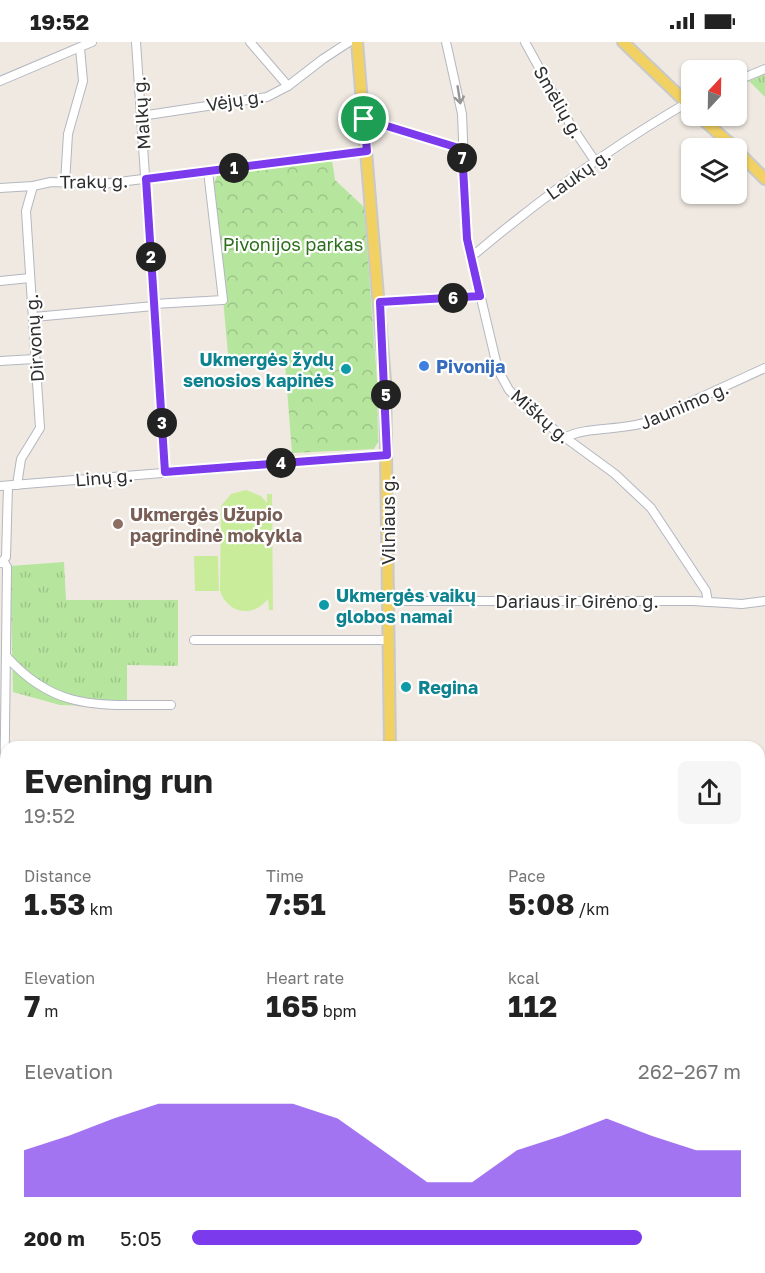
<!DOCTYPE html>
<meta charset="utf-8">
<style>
body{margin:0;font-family:"Golos Text",sans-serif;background:#f6f6f6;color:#222;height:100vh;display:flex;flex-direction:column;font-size:22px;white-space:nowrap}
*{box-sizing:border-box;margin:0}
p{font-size:20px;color:#767676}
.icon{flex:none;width:33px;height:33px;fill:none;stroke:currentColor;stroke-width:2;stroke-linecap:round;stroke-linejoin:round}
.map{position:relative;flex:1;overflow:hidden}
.drawer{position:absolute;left:0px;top:699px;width:765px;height:532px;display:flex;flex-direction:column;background:#fff;border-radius:18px 18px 0 0;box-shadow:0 2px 4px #0004}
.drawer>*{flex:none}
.needle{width:39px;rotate:22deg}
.controls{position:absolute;left:681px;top:18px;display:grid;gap:12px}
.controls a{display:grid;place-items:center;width:66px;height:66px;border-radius:9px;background:#fff;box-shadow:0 2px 4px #0004;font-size:30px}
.pin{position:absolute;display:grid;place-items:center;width:51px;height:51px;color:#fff;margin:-26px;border:3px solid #fff;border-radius:50%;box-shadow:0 2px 6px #0007}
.km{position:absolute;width:30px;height:30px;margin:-15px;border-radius:50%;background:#222;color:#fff;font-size:16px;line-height:30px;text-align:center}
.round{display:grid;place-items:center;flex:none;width:63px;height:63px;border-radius:9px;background:#f6f6f6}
.headline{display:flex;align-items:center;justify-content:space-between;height:102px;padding:0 24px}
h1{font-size:33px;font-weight:700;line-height:45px}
.stats{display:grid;grid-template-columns:repeat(3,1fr);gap:9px;height:102px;padding:6px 24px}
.stats div{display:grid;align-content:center}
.stats b{font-size:30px;font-weight:700}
.stats small{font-size:16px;font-weight:400}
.stats p{font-size:16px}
.chart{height:168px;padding:12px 24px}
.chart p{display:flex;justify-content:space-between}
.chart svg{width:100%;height:108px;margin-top:6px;fill:#7c3aed;opacity:.7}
ul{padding:0 24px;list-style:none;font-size:20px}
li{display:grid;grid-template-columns:96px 72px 1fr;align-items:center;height:45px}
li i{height:15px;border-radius:8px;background:#7c3aed}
.status{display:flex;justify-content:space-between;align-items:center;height:42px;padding:0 30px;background:#fff;direction:ltr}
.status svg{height:16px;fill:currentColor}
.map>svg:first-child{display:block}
</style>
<div class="status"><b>19:52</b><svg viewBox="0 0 49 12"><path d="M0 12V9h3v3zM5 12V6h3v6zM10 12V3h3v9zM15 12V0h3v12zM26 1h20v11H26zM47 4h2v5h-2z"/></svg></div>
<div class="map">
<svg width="765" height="1231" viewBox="0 0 765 1231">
<defs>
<pattern id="grass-tufts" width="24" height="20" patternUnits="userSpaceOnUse" patternTransform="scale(1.5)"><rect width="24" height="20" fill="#b6e59e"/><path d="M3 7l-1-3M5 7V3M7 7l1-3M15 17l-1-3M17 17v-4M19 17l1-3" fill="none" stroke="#9dc588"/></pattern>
<pattern id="forest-crowns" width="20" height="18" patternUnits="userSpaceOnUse" patternTransform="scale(1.5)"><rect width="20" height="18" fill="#b6e59e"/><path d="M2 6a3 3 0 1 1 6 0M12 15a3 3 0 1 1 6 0" fill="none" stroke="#9dc588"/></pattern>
</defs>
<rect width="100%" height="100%" fill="#efe9e1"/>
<!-- grass -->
<g fill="url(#grass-tufts)">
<polygon points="765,32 765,55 749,39"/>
<polygon points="64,520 66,558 178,558 178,624 127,623 127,665 60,663 13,650 10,524"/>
<polygon points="335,1226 389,1226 389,1231 333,1231"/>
</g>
<!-- forest -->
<g fill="url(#forest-crowns)">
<polygon points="332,118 335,138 364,165 377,337 378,400 374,407 292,411 285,321 229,323 213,145 218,131"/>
<polygon points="759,773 765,773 765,1231 544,1231 544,1226 759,1226"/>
<polygon points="0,1006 6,1020 6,1226 254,1226 254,1231 0,1231"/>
<polygon points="301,1226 335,1226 335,1227 333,1231 307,1231"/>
</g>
<!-- pitch -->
<g fill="#c9ec9a">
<path d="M246 448 261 454 267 461V452H272L273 568H269L268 557C253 576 228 572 220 549L221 464 231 452Z"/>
<polygon points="194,514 218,514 219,549 195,549"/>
</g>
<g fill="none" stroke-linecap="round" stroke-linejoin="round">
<defs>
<g id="minor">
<polyline points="136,0 165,430"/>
<polyline points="250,0 288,44"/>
<polyline points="446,0 462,72 467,197 498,328 509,348 529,369 615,432 651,466 706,549 708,560"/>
<polyline points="525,0 570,82 595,119"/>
<polyline points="0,39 92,0"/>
<polyline points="736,39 765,27"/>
<polyline points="141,74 267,55 288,44 323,17 349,0"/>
<polyline points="364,77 462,107"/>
<polyline points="65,141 68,92 83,39 80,6"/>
<polyline points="0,146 33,144 51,140 103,142 367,109"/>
<path d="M470 212 476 211C544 154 615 102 692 58"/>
<polyline points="0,239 30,236"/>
<polyline points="380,260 480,254"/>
<polyline points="154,262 223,258 208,129"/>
<polyline points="34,275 154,264"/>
<polyline points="0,319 35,317"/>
<path d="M564 396C586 384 621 389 647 380L765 326"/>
<polyline points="17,443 21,417 40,386 26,169 33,144"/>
<polyline points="0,444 387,413"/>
<polyline points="1,521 6,515 8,444"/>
<polyline points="388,559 693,559 742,562 765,559"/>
<polyline points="194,598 388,598"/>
<path d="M7 615C57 671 102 662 171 663"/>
<polyline points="2,932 7,525 4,520"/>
<polyline points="256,1231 256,1226"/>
<polyline points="496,1231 496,1226"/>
</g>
<g id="major">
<polyline points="357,0 385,339 390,705"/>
<polyline points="623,0 692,66"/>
<polyline points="699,74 735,106"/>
<polyline points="736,108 765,137"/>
<polyline points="396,1226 396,1231"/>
</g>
</defs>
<!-- minor casing -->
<use href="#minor" stroke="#b4b7c1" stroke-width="10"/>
<!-- major casing -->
<use href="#major" stroke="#c9c9c9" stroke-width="14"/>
<!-- minor -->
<use href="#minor" stroke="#fff" stroke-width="8"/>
<!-- major -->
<use href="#major" stroke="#f2d163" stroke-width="10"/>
</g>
<!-- one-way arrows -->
<defs><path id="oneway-shaft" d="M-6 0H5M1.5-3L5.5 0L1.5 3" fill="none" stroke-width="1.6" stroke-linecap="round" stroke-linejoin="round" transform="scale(1.5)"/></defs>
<use stroke="#969696" href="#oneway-shaft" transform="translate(459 53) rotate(81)"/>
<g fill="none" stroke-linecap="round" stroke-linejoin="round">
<defs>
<polygon id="route" points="364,77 462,107 467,197 480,254 380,260 387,413 165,430 146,137 367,109"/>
</defs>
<!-- route casing -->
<use href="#route" stroke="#fff" stroke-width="12"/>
<!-- route -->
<use href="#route" stroke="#7c3aed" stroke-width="8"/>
</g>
<!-- markers -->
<circle fill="#3f7fe0" stroke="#fff" stroke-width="2" cx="424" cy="324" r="6"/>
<g fill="#0f9aa8" stroke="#fff" stroke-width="2">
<circle cx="346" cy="327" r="6"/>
<circle cx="324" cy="563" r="6"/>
<circle cx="406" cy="645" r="6"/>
</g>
<circle fill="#8d6e63" stroke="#fff" stroke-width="2" cx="118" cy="482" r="6"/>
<g text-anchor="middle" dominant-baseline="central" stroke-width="4.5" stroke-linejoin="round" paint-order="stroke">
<!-- street labels -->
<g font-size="18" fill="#2e2e2e" stroke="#fff">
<text transform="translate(235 58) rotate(-9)">Vėjų g.</text>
<text transform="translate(559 60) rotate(60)">Smėlių g.</text>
<text transform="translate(141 71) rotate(-94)">Malkų g.</text>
<text transform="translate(578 132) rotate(-35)">Laukų g.</text>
<text transform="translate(94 139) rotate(-1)">Trakų g.</text>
<text transform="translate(34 296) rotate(-94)">Dirvonų g.</text>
<text transform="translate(684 363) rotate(-23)">Jaunimo g.</text>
<text transform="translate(541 374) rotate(41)">Miškų g.</text>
<text transform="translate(104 435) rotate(-5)">Linų g.</text>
<text transform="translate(388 478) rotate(-90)">Vilniaus g.</text>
<text x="577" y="559">Dariaus ir Girėno g.</text>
</g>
<!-- park labels -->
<g font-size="18" fill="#2c6e1b" stroke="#fff">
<text x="293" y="202">Pivonijos parkas</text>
</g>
<!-- culture labels -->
<g font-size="18" font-weight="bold" fill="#0d838f" stroke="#fff" text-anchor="start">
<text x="334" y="317" text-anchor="end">Ukmergės žydų<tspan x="334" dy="21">senosios kapinės</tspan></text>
<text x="336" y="553">Ukmergės vaikų<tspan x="336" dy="21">globos namai</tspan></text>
<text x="418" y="645">Regina</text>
</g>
<!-- shop labels -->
<g font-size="18" font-weight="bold" fill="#366cbe" stroke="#fff" text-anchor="start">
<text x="436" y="324">Pivonija</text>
</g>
<!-- education labels -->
<g font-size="18" font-weight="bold" fill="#785e54" stroke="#fff" text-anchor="start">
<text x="130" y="472">Ukmergės Užupio<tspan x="130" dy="21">pagrindinė mokykla</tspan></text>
</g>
</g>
</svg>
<div class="controls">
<a><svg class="needle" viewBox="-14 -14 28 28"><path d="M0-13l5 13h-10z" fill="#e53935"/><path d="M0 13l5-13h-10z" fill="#767676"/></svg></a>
<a><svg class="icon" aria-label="layers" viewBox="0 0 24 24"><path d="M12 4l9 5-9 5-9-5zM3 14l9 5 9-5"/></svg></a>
</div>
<div class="pin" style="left:364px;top:77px;background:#1e9e55"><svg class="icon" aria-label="arrive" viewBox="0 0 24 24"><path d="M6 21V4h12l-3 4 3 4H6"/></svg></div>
<b class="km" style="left:234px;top:126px">1</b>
<b class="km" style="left:151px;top:215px">2</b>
<b class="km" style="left:162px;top:381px">3</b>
<b class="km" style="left:281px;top:421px">4</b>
<b class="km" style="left:386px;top:353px">5</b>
<b class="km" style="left:453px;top:256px">6</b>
<b class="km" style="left:462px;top:116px">7</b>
<section class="drawer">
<div class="headline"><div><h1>Evening run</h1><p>19:52</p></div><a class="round"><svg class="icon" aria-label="share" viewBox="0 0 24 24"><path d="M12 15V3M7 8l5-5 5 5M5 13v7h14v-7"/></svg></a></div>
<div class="stats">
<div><p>Distance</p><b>1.53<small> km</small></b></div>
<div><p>Time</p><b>7:51</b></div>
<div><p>Pace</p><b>5:08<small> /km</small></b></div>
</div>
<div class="stats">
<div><p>Elevation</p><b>7<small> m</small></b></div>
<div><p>Heart rate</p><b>165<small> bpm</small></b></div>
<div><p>kcal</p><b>112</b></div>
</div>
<div class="chart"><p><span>Elevation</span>262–267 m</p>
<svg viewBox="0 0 160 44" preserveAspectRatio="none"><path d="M0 44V25L10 19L20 12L30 6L40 6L50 6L60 6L70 12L80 25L90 38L100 38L110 25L120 19L130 12L140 19L150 25L160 25V44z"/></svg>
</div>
<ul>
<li><b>200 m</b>5:05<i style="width:82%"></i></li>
</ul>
</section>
</div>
